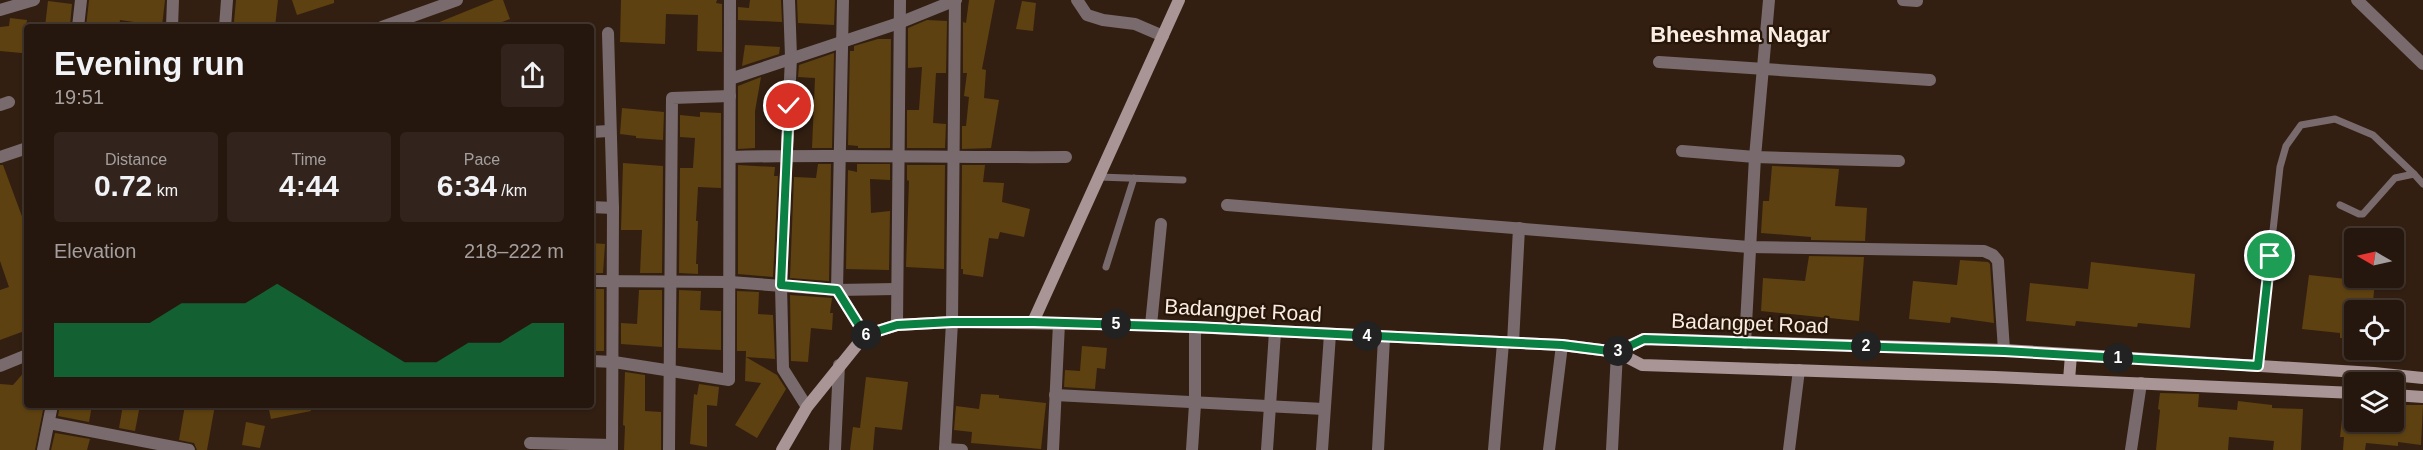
<!DOCTYPE html>
<meta charset="utf-8">
<style>
body{margin:0;font-family:Arial,sans-serif;background:#32241c;color:#f1f3f6;height:100vh;display:flex;flex-direction:column;font-size:22px;white-space:nowrap}
*{box-sizing:border-box;margin:0}
p{font-size:20px;color:#a49f9e}
.icon{flex:none;width:33px;height:33px;fill:none;stroke:currentColor;stroke-width:2;stroke-linecap:round;stroke-linejoin:round}
.map{position:relative;flex:1;overflow:hidden}
.panel{position:absolute;left:24px;top:24px;width:570px;height:384px;display:flex;flex-direction:column;background:#26170e;border-radius:6px;box-shadow:0 2px 4px #0004,0 0 0 2px #42362e}
.panel>*{flex:none}
.needle{width:39px;rotate:279deg}
.controls{position:absolute;left:2344px;top:228px;display:grid;gap:12px}
.controls a{display:grid;place-items:center;width:60px;height:60px;border-radius:6px;background:#26170e;box-shadow:0 2px 4px #0004,0 0 0 2px #42362e;font-size:30px}
.pin{position:absolute;display:grid;place-items:center;width:51px;height:51px;color:#fff;margin:-26px;border:3px solid #fff;border-radius:50%;box-shadow:0 2px 6px #0007}
.km{position:absolute;width:30px;height:30px;margin:-15px;border-radius:50%;background:#222;color:#fff;font-size:16px;line-height:30px;text-align:center}
.round{display:grid;place-items:center;flex:none;width:63px;height:63px;border-radius:6px;background:#32241c}
.summary{display:flex;align-items:center;justify-content:space-between;height:102px;padding:0 30px}
h1{font-size:33px;font-weight:700;line-height:45px}
.metrics{display:grid;grid-template-columns:repeat(3,1fr);gap:9px;height:102px;padding:6px 30px}
.metrics div{display:grid;align-content:center;border-radius:6px;background:#32241c;text-align:center}
.metrics b{font-size:30px;font-weight:700}
.metrics small{font-size:16px;font-weight:400}
.metrics p{font-size:16px}
.chart{height:168px;padding:12px 30px}
.chart p{display:flex;justify-content:space-between}
.chart svg{width:100%;height:108px;margin-top:6px;fill:#0b8043;opacity:.7}
.map>svg:first-child{display:block}
</style>
<div class="map">
<svg width="2423" height="450" viewBox="0 0 2423 450">
<rect width="100%" height="100%" fill="#321f12"/>
<!-- building -->
<g fill="#5e4110">
<polygon points="89,0 165,0 162,26 120,20 119,27 86,27"/>
<polygon points="236,0 278,0 275,27 237,27 238,22 234,22"/>
<polygon points="292,0 334,0 334,3 297,15"/>
<polygon points="494,0 503,0 510,19 489,27 427,27"/>
<polygon points="621,0 717,0 716,3 722,4 722,52 697,51 698,15 666,14 665,44 620,42"/>
<polygon points="750,0 781,0 782,22 738,20 738,7 749,8"/>
<polygon points="797,0 835,0 834,25 798,23"/>
<polygon points="969,0 995,0 982,69 986,70 984,98 999,100 991,148 962,149 962,126 966,126 969,97 964,96 967,73 963,73 963,22 966,23"/>
<polygon points="48,1 72,4 70,25 45,27"/>
<polygon points="1022,1 1036,3 1033,31 1016,29"/>
<polygon points="10,18 27,20 22,53 0,51 0,27 9,26"/>
<polygon points="927,20 947,21 946,73 936,73 933,123 946,124 945,148 907,148 907,110 919,110 922,67 908,68 908,28"/>
<polygon points="878,39 891,39 890,148 858,148 858,146 848,145 850,51 854,51 854,46"/>
<polygon points="745,45 780,47 779,54 742,66"/>
<polygon points="834,53 832,148 812,148 815,78 798,77 799,65"/>
<polygon points="761,77 755,111 755,148 738,149 738,86"/>
<polygon points="622,108 664,112 663,140 636,138 636,136 620,134"/>
<polygon points="700,112 721,113 721,188 698,187 696,221 698,221 696,264 698,264 698,274 679,273 680,168 693,168 695,138 680,137 680,115 700,117"/>
<polygon points="623,163 663,166 662,273 640,273 642,230 621,230"/>
<polygon points="818,164 831,164 829,281 790,278 794,177 816,178"/>
<polygon points="857,164 890,164 890,180 870,179 871,213 890,211 889,270 846,269 848,170 857,172"/>
<polygon points="0,165 3,165 27,230 27,330 0,340 0,290 9,287 0,261"/>
<polygon points="738,165 775,167 774,176 778,176 773,277 738,274"/>
<polygon points="907,165 945,165 944,269 906,267 909,181 907,180"/>
<polygon points="962,165 985,165 983,182 1004,183 1002,202 1030,209 1024,237 1000,232 998,239 989,238 983,277 963,274 963,269 961,269"/>
<polygon points="1772,166 1839,169 1835,206 1867,208 1865,241 1811,240 1811,237 1761,233 1763,201 1769,201"/>
<polygon points="591,243 605,244 603,273 591,273"/>
<polygon points="1809,256 1864,257 1859,321 1761,311 1763,278 1805,281"/>
<polygon points="1960,260 1988,262 1990,264 1994,323 1951,317 1950,323 1909,319 1913,281 1957,285"/>
<polygon points="2091,262 2195,274 2190,328 2138,323 2137,327 2076,321 2075,326 2026,321 2030,283 2088,289"/>
<polygon points="2309,275 2375,282 2372,310 2355,310 2355,339 2340,338 2340,333 2302,329"/>
<rect x="591" y="289" width="13" height="62"/>
<polygon points="639,290 662,290 662,347 621,344 621,323 637,324"/>
<polygon points="679,290 701,291 700,310 721,311 721,350 678,348"/>
<polygon points="737,291 759,292 758,314 773,315 775,359 746,357 777,375 786,389 757,438 735,425 761,383 745,381 746,351 737,351"/>
<polygon points="790,295 832,298 830,313 833,313 832,330 811,328 808,362 791,361"/>
<polygon points="1082,346 1107,348 1105,369 1097,368 1095,389 1064,387 1065,370 1080,371"/>
<polygon points="27,369 27,405 44,405 35,450 0,450 0,384 13,385"/>
<polygon points="625,372 645,375 645,411 661,412 661,450 624,450 625,426 623,425"/>
<polygon points="866,377 908,382 902,430 875,427 873,450 850,450 853,427 860,428"/>
<polygon points="699,384 719,387 717,406 707,405 707,447 690,444 694,394 697,395"/>
<polygon points="2160,393 2199,394 2198,407 2237,410 2238,401 2272,405 2272,408 2303,409 2301,450 2273,450 2274,441 2229,437 2228,450 2156,450 2160,410 2158,409"/>
<polygon points="981,394 999,395 999,398 1046,403 1041,449 971,443 972,432 954,430 956,406 979,409"/>
<polygon points="2344,401 2355,401 2355,422 2394,422 2394,405 2423,405 2421,445 2398,442 2398,446 2366,443 2365,450 2343,450 2344,437 2340,437"/>
<polygon points="60,405 92,405 89,422 58,416"/>
<polygon points="123,405 140,405 135,431 119,428"/>
<polygon points="185,405 215,405 207,450 197,450 194,443 179,440"/>
<polygon points="268,405 310,405 311,411 271,419"/>
<polygon points="246,422 265,426 260,448 242,445"/>
<polygon points="55,433 90,439 87,450 51,450"/>
</g>
<g fill="none" stroke-linecap="round" stroke-linejoin="round">
<!-- lane -->
<g stroke="#796b6d" stroke-width="7">
<polyline points="1099,177 1183,180"/>
<polyline points="2340,205 2359,214 2363,214 2395,178 2414,174 2423,184"/>
<polyline points="1106,267 1134,178"/>
<polyline points="2258,366 2280,167 2286,146 2301,125 2335,119 2373,135 2414,174"/>
</g>
<!-- street -->
<g stroke="#796b6d" stroke-width="12">
<polyline points="789,0 791,57 781,285 783,369 807,407"/>
<polyline points="843,0 837,290 865,335"/>
<polyline points="1077,0 1087,15 1103,20 1135,24 1163,36"/>
<polyline points="1903,0 1917,1"/>
<polyline points="2357,0 2423,64"/>
<polyline points="0,10 34,0"/>
<polyline points="78,27 81,0"/>
<polyline points="172,27 173,0"/>
<polyline points="225,27 227,0"/>
<polyline points="382,27 457,0"/>
<polyline points="608,33 613,208 612,450"/>
<polyline points="1659,62 1930,80"/>
<polyline points="730,79 899,23 956,0"/>
<polyline points="0,105 9,102"/>
<polyline points="591,132 609,131"/>
<polyline points="1682,151 1755,157 1899,161"/>
<polyline points="0,157 27,148"/>
<path d="M730 157C842 154 954 158 1066 157"/>
<polyline points="1227,205 1749,247 1984,251 1993,255 1998,261 2004,350"/>
<polyline points="591,207 613,208"/>
<polyline points="591,281 730,282 837,290 896,289"/>
<polyline points="897,325 900,0"/>
<polyline points="1151,325 1161,224"/>
<polyline points="1513,343 1519,228"/>
<polyline points="1745,343 1755,157 1769,0"/>
<polyline points="591,361 614,362 729,380 730,0"/>
<polyline points="0,366 27,355"/>
<polyline points="1055,395 1324,409"/>
<polyline points="49,423 189,450"/>
<polyline points="530,443 612,445"/>
<polyline points="945,449 962,450"/>
<polyline points="43,450 52,405"/>
<polyline points="669,450 672,98 730,96"/>
<polyline points="835,450 839,365"/>
<polyline points="945,450 952,322 955,0"/>
<polyline points="1053,450 1059,323"/>
<polyline points="1192,450 1195,404 1195,327"/>
<polyline points="1267,450 1275,332"/>
<polyline points="1322,450 1330,334"/>
<polyline points="1378,450 1384,338"/>
<polyline points="1494,450 1503,343"/>
<polyline points="1549,450 1562,345"/>
<polyline points="1612,450 1617,352"/>
<polyline points="1789,450 1799,370"/>
<polyline points="2131,450 2141,383"/>
</g>
<!-- secondary -->
<g stroke="#a99496" stroke-width="12">
<polyline points="1033,322 1179,0"/>
<polyline points="1617,352 1644,339 2004,350 2374,373 2423,378"/>
<polyline points="2069,380 2071,355"/>
<polyline points="2394,395 2423,397"/>
<polyline points="782,450 807,407 865,335 897,325 952,322 1151,325 1562,345 1617,352 1642,365 1995,377 2355,393"/>
</g>
</g>
<g fill="none" stroke-linecap="round" stroke-linejoin="round">
<defs>
<polyline id="route" points="789,106 781,285 837,290 865,335 897,325 952,322 1033,322 1194,327 1562,345 1617,352 1644,339 2004,351 2258,366 2270,256"/>
</defs>
<!-- route casing -->
<use href="#route" stroke="#fff" stroke-width="12"/>
<!-- route -->
<use href="#route" stroke="#0b8043" stroke-width="8"/>
</g>
<g text-anchor="middle" dominant-baseline="central" stroke-width="4.5" stroke-linejoin="round" paint-order="stroke">
<!-- street labels -->
<g font-size="21" fill="#f9ece3" stroke="#281608">
<text transform="translate(1243 310) rotate(3)">Badangpet Road</text>
<text transform="translate(1750 323) rotate(2)">Badangpet Road</text>
</g>
<!-- neighbourhood labels -->
<g font-size="22" font-weight="bold" fill="#f9ece3" stroke="#281608">
<text x="1740" y="34">Bheeshma Nagar</text>
</g>
</g>
</svg>
<div class="controls">
<a><svg class="needle" viewBox="-14 -14 28 28"><path d="M0-13l5 13h-10z" fill="#e53935"/><path d="M0 13l5-13h-10z" fill="#a49f9e"/></svg></a>
<a><svg class="icon" aria-label="locate" viewBox="0 0 24 24"><circle cx="12" cy="12" r="6"/><path d="M12 2v4M12 18v4M2 12h4M18 12h4"/></svg></a>
<a><svg class="icon" aria-label="layers" viewBox="0 0 24 24"><path d="M12 4l9 5-9 5-9-5zM3 14l9 5 9-5"/></svg></a>
</div>
<div class="pin" style="left:2270px;top:256px;background:#1e9e55"><svg class="icon" aria-label="arrive" viewBox="0 0 24 24"><path d="M6 21V4h12l-3 4 3 4H6"/></svg></div>
<div class="pin" style="left:789px;top:106px;background:#d93025"><svg class="icon" aria-label="check" viewBox="0 0 24 24"><path d="M5 12l5 5 9-10"/></svg></div>
<b class="km" style="left:2118px;top:358px">1</b>
<b class="km" style="left:1866px;top:346px">2</b>
<b class="km" style="left:1618px;top:351px">3</b>
<b class="km" style="left:1367px;top:336px">4</b>
<b class="km" style="left:1116px;top:324px">5</b>
<b class="km" style="left:866px;top:335px">6</b>
<section class="panel">
<div class="summary"><div><h1>Evening run</h1><p>19:51</p></div><a class="round"><svg class="icon" aria-label="share" viewBox="0 0 24 24"><path d="M12 15V3M7 8l5-5 5 5M5 13v7h14v-7"/></svg></a></div>
<div class="metrics">
<div><p>Distance</p><b>0.72<small> km</small></b></div>
<div><p>Time</p><b>4:44</b></div>
<div><p>Pace</p><b>6:34<small> /km</small></b></div>
</div>
<div class="chart"><p><span>Elevation</span>218–222 m</p>
<svg viewBox="0 0 160 44" preserveAspectRatio="none"><path d="M0 44V22L10 22L20 22L30 22L40 14L50 14L60 14L70 6L80 14L90 22L100 30L110 38L120 38L130 30L140 30L150 22L160 22V44z"/></svg>
</div>
</section>
</div>
